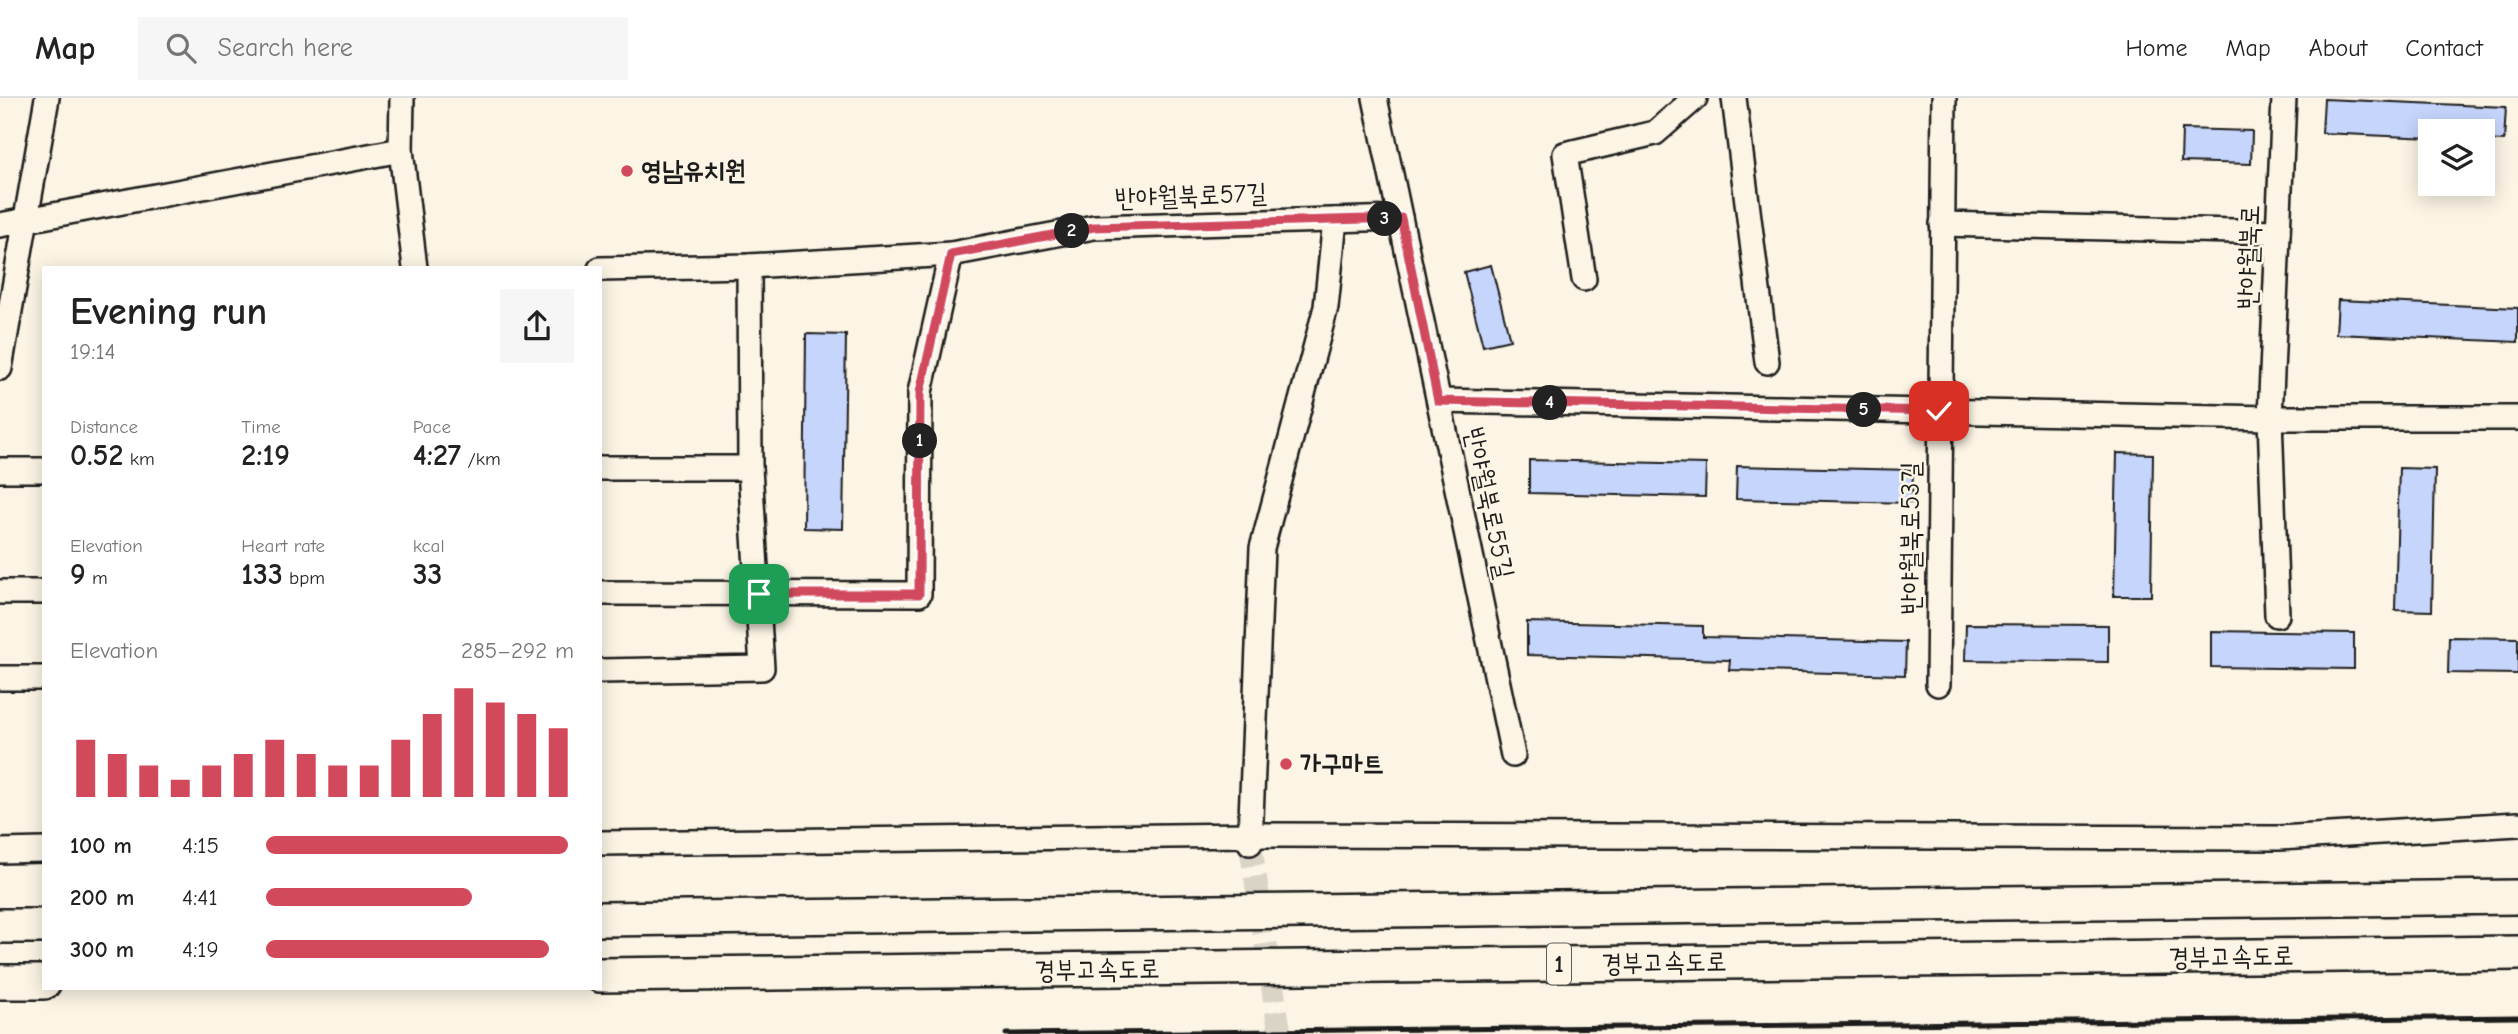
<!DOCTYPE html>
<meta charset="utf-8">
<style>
body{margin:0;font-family:"Comic Neue","Poor Story",sans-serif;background:#f6f6f6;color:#222;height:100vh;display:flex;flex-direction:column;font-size:26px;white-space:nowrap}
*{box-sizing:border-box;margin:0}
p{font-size:23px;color:#767676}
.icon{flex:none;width:38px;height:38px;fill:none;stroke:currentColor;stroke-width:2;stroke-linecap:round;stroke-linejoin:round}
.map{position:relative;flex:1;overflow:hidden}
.details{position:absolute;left:42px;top:168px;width:560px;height:724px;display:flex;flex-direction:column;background:#fff;border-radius:0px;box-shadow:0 4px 18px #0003}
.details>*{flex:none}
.fabs{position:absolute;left:2418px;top:21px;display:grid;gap:14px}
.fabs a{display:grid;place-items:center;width:77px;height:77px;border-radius:0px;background:#fff;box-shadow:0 4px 18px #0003;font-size:35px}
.pin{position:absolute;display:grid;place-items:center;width:60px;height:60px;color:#fff;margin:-30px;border-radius:14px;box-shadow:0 4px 10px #0006}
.km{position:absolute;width:35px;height:35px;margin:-18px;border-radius:50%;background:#222;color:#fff;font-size:19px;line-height:35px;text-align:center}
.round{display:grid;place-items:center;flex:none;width:74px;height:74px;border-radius:0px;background:#f6f6f6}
.summary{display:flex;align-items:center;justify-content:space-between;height:119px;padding:0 28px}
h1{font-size:38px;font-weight:800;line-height:52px}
.figures{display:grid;grid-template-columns:repeat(3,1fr);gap:10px;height:119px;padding:7px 28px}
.figures div{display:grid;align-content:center}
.figures b{font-size:30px;font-weight:800}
.figures small{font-size:19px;font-weight:400}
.figures p{font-size:19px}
.chart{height:196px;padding:14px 28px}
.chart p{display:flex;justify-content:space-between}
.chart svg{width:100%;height:126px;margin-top:7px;stroke:#d1495b;stroke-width:6}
ul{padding:0 28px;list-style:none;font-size:23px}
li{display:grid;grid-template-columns:112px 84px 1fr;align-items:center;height:52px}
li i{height:18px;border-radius:9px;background:#d1495b}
header{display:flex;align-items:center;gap:42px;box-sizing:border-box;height:98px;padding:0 35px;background:#fff;border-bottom:2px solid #e0e0e0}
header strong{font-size:33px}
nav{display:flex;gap:38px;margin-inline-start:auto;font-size:24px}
.search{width:490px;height:63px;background:#f6f6f6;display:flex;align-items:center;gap:18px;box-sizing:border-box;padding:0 24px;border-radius:0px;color:#767676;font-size:26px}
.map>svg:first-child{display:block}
</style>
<header>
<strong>Map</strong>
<div class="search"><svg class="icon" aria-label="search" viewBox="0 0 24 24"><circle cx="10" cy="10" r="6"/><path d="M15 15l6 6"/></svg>Search here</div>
<nav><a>Home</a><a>Map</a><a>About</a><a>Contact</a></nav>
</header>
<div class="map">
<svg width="2518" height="936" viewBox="0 0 2518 936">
<rect width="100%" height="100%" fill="#fcf5e5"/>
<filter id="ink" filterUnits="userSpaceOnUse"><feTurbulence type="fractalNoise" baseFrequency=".0143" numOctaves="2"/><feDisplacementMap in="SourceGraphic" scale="14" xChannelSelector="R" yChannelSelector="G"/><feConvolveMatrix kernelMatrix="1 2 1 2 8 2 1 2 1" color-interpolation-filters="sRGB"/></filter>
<g filter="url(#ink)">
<!-- building -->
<g fill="#c6d5fc" stroke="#1c1c1c" stroke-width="2">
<polygon points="2324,1 2506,9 2504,43 2483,42 2483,33 2431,33 2431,40 2322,35"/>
<polygon points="2182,31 2252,33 2251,66 2181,64"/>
<polygon points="1491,167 1510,242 1483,248 1464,174"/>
<polygon points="2338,202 2518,210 2518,244 2336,236"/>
<polygon points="806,236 846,237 843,431 804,430"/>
<polygon points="2117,355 2153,356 2151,498 2114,498"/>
<polygon points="1529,362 1706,366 1705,399 1529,395"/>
<polygon points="1737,368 1913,372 1912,405 1736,401"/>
<polygon points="2399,370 2435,371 2432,513 2395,512"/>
<polygon points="1527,524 1703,528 1703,539 1906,544 1905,577 1729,572 1730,562 1527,557"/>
<polygon points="1966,526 2108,527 2108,564 1965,562"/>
<polygon points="2211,533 2354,535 2354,571 2211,569"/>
<polygon points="2449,539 2518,540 2518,576 2448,575"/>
</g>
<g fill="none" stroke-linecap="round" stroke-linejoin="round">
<!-- minor-tunnel -->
<polyline stroke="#dad4c7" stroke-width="23" stroke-dasharray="23 11" stroke-linecap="butt" points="1250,745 1280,936"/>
<defs>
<g id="minor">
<polyline points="402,0 401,52 415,170"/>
<polyline points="1375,0 1513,657"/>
<polyline points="1734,0 1767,264"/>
<polyline points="1942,126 2278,134"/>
<polyline points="0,127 401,52"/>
<polyline points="600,171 749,168 951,156"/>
<polyline points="1584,181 1565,56 1655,35 1695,0"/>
<polyline points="0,270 47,0"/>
<polyline points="1439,303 2270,320 2518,320"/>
<polyline points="600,370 750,370 749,168"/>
<polyline points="0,372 44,372"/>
<polyline points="0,494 44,494"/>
<polyline points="600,495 919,496 920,294 951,156 1094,129 1400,120"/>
<polyline points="2277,517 2270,320 2284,0"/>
<polyline points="600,573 762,570 750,370"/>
<polyline points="0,580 44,580"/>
<polyline points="1938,586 1944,0"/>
<polyline points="600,745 1250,737 2279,740 2518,726"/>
<polyline points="1250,745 1262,450 1326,209 1335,122"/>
<polyline points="0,753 44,752"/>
</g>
<g id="highway">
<polyline points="600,821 2518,799"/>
<polyline points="0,828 44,828"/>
<polyline points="600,877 2518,855"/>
<polyline points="0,884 44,884"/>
</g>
</defs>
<!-- minor casing -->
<use href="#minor" stroke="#1c1c1c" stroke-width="28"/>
<!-- highway casing -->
<use href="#highway" stroke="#1c1c1c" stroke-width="38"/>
<!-- minor -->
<use href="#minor" stroke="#fcf5e5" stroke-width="23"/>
<!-- highway -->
<use href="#highway" stroke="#fcf5e5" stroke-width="33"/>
<!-- rail -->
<polyline stroke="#1c1c1c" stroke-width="5" points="1006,936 2518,919"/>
</g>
</g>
<g fill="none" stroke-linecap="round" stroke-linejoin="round" filter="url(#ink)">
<defs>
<polyline id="route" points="759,496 919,496 920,294 951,156 1094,129 1401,120 1438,303 1939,313"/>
</defs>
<!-- route casing -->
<use href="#route" stroke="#fff" stroke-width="14"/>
<!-- route -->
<use href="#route" stroke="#d1495b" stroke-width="9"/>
</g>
<!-- markers -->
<g fill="#d1495b" stroke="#fcf5e5" stroke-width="2.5">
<circle cx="627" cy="73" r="7"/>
<circle cx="1286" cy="666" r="7"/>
</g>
<g text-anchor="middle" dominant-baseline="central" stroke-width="5" stroke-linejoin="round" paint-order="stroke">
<!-- shield labels -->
<rect fill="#fcf5e5" stroke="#5f5d58" stroke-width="2" x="1547" y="845.5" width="24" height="41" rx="5"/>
<g font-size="24" font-weight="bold" fill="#1c1c1c">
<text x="1559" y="866">1</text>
</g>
<!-- poi labels -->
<g font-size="26" font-weight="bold" fill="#1c1c1c" stroke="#fcf5e5" text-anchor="start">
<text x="641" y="73">영남유치원</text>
<text x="1300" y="666">가구마트</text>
</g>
<!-- street labels -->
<g font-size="26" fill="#1c1c1c" stroke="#fcf5e5">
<text transform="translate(1191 98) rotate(-2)">반야월북로57길</text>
<text transform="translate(2249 159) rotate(-88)">반야월북로</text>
<text transform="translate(1489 405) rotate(78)">반야월북로55길</text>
<text transform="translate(1911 440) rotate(-90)">반야월북로53길</text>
<text transform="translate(2231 859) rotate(-1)">경부고속도로</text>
<text transform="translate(1664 865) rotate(-1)">경부고속도로</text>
<text transform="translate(1097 872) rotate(-1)">경부고속도로</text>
</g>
</g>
</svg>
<div class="fabs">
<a><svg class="icon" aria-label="layers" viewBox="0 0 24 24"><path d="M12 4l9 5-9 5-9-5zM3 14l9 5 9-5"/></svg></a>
</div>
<div class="pin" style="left:759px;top:496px;background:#1e9e55"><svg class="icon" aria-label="arrive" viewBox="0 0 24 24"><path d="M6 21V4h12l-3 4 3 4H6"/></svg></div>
<div class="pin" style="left:1939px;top:313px;background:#d93025"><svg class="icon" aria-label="check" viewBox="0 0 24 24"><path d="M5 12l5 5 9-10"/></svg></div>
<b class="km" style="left:920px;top:343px">1</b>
<b class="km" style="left:1072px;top:133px">2</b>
<b class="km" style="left:1385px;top:121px">3</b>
<b class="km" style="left:1550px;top:305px">4</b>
<b class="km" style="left:1864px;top:312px">5</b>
<section class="details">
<div class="summary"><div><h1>Evening run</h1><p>19:14</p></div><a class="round"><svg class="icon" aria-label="share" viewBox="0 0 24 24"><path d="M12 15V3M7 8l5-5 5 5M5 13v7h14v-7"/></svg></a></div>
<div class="figures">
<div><p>Distance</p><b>0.52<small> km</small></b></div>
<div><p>Time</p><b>2:19</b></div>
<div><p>Pace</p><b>4:27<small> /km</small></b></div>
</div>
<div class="figures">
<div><p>Elevation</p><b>9<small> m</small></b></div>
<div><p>Heart rate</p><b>133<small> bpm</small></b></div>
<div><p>kcal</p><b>33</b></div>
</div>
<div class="chart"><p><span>Elevation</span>285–292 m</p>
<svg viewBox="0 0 160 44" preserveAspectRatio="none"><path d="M5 44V24M15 44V29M25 44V33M35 44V38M45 44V33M55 44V29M65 44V24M75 44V29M85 44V33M95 44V33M105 44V24M115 44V15M125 44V6M135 44V11M145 44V15M155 44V20"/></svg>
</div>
<ul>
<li><b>100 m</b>4:15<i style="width:98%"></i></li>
<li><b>200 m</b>4:41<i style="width:67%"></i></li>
<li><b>300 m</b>4:19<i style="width:92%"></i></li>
</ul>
</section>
</div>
